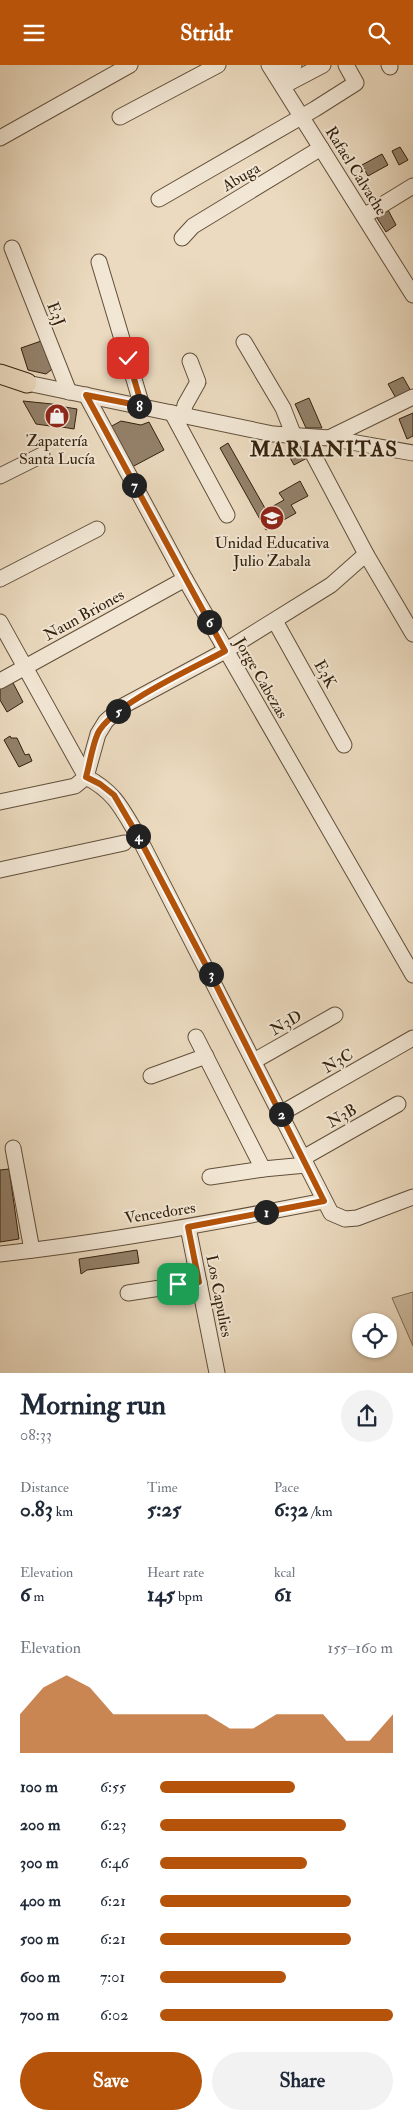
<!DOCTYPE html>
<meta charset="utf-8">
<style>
body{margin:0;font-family:"IM FELL Double Pica",serif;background:#f2f2f3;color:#1f2937;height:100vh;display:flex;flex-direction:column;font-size:19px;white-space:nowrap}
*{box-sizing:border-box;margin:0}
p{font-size:16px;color:#747a83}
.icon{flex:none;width:28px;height:28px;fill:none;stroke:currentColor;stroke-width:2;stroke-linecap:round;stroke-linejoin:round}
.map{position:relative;height:1308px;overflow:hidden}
.sheet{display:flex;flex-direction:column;background:#fff;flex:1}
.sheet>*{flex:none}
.controls{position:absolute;left:352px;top:1248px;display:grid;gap:10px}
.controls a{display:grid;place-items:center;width:45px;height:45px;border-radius:50%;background:#fff;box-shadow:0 1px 4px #0004;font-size:25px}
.pin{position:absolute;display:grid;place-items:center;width:42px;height:42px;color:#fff;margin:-21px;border-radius:10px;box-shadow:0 2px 8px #0006}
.km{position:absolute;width:25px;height:25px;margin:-12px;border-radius:50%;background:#222;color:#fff;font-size:14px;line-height:25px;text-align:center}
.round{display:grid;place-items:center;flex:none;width:52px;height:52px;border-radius:26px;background:#f2f2f3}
.headline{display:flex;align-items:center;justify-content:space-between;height:85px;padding:0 20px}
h1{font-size:28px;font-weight:800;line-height:38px}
.metrics{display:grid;grid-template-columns:repeat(3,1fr);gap:8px;height:85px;padding:5px 20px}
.metrics div{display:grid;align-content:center}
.metrics b{font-size:21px;font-weight:800}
.metrics small{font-size:14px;font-weight:400}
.metrics p{font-size:14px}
.chart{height:140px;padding:10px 20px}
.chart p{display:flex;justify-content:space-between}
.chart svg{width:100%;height:90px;margin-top:5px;fill:#b45309;opacity:.7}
.cta{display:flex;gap:10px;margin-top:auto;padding:10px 20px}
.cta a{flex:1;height:58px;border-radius:30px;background:#b45309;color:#fff;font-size:20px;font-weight:800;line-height:58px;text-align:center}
.cta a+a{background:#f2f2f3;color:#1f2937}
ul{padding:0 20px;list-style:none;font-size:16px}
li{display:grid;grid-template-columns:80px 60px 1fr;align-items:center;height:38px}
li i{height:12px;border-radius:6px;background:#b45309}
header{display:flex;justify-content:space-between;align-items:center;height:65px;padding:0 20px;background:#b45309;color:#fff;font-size:22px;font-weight:800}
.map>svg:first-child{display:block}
</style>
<header><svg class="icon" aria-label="menu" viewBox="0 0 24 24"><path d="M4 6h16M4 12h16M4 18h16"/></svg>Stridr<svg class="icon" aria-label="search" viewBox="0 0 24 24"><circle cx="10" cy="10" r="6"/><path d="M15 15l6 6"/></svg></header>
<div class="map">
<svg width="413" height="1308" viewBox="0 0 413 1308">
<rect width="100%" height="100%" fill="#ebdabf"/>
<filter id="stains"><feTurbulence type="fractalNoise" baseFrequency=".004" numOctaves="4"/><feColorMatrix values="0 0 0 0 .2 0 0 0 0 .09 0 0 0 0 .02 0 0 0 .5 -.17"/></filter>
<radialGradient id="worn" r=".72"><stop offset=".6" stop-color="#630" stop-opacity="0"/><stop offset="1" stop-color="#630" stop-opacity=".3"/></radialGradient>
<!-- green -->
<polygon fill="#ccbba1" stroke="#806e57" points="413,1227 413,1281 392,1233"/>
<!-- building -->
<g fill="#93816a" stroke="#33210d">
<polygon points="400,82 408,95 399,100 392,86"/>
<polygon points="382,89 388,100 368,111 362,100"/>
<polygon points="387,143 396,160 386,167 375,150"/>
<polygon points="47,274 56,301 46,309 28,305 21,283"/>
<polygon points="403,312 412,328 397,335 388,319"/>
<polygon points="309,333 322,363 306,363 295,339"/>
<polygon points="23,336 52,339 50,361 36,359"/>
<polygon points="52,339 65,342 62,362 50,361"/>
<polygon points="65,342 77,344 74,364 62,362"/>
<polygon points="413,348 413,371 407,374 399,354"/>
<polygon points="121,356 141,360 149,357 164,385 132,402 110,362"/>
<polygon points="228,378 266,445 284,435 279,428 300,416 308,431 291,440 296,448 266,465 220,383"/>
<polygon points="296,385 307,393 294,400 288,389"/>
<polygon points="11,614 23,637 7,647 0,635 0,622"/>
<polygon points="10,671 11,673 17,673 25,690 29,689 32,696 19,702 4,675"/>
<polygon points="9,1104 19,1174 0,1177 0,1105"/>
<polygon points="137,1185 139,1198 87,1205 81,1209 79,1194"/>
</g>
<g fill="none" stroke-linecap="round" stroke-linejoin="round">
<defs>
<g id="minor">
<polyline points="269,0 413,230"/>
<polyline points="389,0 390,2"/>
<polyline points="276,10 294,0"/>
<polyline points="283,21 323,0"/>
<polyline points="120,52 218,0"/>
<polyline points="0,73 130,0"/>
<polyline points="159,134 315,44 356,18 346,0"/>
<polyline points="364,151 413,121"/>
<polyline points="182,173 193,161 321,83"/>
<polyline points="12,183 69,327"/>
<polyline points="99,197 142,341"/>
<polyline points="244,277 283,343 294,371"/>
<polyline points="27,318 273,369 329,373 413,388"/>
<polyline points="86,330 185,514 413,910"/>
<polyline points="172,348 227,450"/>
<polyline points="183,350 185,340 198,317 190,296"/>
<polyline points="304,372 366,489 413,569"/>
<polyline points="329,373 413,332"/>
<polyline points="0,411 42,390"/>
<polyline points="0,514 97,464"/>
<polyline points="275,556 344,680"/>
<polyline points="0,557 86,712"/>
<polyline points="0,616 185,514"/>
<path d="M86 712C115 727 122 744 138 771L331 1148 345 1154 357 1153 413 1132"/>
<polyline points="0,737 75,721 86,712 98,669 106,656 123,641 225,586 331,520 366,489"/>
<polyline points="0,805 124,778"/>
<polyline points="196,972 263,1104 306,1100"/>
<polyline points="254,996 335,950"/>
<polyline points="151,1011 206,991"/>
<polyline points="280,1049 413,973"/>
<polyline points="13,1083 32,1185"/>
<polyline points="303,1093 398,1039"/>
<polyline points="210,1112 263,1104"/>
<polyline points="188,1162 217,1308"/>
<path d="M0 1189C109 1177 216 1157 324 1136"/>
<polyline points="128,1228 199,1217"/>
</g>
<polyline id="major" points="0,309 27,318"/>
</defs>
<!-- minor casing -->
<use href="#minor" stroke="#614f3a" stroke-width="17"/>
<!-- major casing -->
<use href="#major" stroke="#33210d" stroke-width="21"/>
<!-- minor -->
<use href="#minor" stroke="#f2e7d5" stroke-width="15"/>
<!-- major -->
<use href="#major" stroke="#ebdabf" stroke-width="19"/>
</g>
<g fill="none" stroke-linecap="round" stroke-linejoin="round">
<defs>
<path id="route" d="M128 293 142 341 86 330 225 586C194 603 113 639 98 668 92 681 90 698 86 712L100 719 114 730 138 771 209 906 324 1136 188 1162 199 1217 178 1219"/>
</defs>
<!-- route casing -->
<use href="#route" stroke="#fff" stroke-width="10"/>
<!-- route -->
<use href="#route" stroke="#b45309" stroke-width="6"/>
</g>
<!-- icons -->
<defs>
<symbol id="shop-disc" viewBox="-11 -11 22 22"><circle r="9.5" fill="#8f2418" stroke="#f2e7d5"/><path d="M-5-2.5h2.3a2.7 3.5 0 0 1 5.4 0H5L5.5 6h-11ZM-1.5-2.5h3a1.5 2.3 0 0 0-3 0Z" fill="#fff"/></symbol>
<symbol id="school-disc" viewBox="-11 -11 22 22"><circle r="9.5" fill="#8f2418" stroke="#f2e7d5"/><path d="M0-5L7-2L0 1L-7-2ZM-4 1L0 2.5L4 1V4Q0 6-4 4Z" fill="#fff"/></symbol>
</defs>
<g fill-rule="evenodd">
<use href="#shop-disc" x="43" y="337" width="28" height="28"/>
<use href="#school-disc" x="258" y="439" width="28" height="28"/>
</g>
<g text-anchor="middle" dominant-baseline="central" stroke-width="4" stroke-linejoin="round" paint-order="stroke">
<!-- street labels -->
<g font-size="16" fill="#33210d" stroke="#f2e7d5">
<text transform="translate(356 106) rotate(58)">Rafael Calvache</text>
<text transform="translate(241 112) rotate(-31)">Abuga</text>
<text transform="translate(56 249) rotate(69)">E3J</text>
<text transform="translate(84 550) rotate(-29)">Naun Briones</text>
<text transform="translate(325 609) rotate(61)">E3K</text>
<text transform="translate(261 613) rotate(60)">Jorge Cabezas</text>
<text transform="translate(286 958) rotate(-30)">N3D</text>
<text transform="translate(338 996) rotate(-30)">N3C</text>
<text transform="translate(342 1051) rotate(-30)">N3B</text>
<text transform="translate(160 1148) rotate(-9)">Vencedores</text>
<text transform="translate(219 1231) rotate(79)">Los Capulies</text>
</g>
<!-- poi labels -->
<g font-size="16" fill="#33210d" stroke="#f2e7d5">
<text x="57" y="376">Zapatería<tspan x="57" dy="18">Santa Lucía</tspan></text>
<text x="272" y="478">Unidad Educativa<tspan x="272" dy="18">Julio Zabala</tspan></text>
</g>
<!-- district labels -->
<g font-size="21" font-weight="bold" letter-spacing="1" fill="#33210d" stroke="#f2e7d5">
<text x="324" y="384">MARIANITAS</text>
</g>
</g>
<rect width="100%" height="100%" filter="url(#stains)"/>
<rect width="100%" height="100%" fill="url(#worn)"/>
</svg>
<div class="controls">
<a><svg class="icon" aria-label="locate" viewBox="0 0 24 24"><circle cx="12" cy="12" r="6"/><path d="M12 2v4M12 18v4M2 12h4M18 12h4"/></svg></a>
</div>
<div class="pin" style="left:178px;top:1219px;background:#1e9e55"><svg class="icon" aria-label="arrive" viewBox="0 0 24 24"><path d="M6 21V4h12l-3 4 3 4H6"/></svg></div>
<div class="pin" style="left:128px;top:293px;background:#d93025"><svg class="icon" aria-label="check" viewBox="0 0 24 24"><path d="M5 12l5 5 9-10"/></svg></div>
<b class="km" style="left:266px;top:1147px">1</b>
<b class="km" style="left:281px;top:1049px">2</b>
<b class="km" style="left:211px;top:909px">3</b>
<b class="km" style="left:138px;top:771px">4</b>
<b class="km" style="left:118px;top:646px">5</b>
<b class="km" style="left:209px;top:557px">6</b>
<b class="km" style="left:134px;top:420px">7</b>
<b class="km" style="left:139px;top:341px">8</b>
</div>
<section class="sheet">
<div class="headline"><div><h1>Morning run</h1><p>08:33</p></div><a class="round"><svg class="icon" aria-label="share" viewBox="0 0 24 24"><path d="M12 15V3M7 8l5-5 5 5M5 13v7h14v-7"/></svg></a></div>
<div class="metrics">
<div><p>Distance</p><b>0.83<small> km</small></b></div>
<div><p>Time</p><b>5:25</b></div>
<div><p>Pace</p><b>6:32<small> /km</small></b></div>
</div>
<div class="metrics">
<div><p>Elevation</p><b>6<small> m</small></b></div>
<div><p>Heart rate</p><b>145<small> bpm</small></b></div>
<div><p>kcal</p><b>61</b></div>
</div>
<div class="chart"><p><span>Elevation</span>155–160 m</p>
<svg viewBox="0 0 160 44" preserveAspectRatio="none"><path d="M0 44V25L10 12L20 6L30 12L40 25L50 25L60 25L70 25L80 25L90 32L100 32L110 25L120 25L130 25L140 38L150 38L160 25V44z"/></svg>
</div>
<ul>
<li><b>100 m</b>6:55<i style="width:58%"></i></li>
<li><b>200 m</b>6:23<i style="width:80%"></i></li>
<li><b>300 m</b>6:46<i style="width:63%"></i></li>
<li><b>400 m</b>6:21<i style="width:82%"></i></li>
<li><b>500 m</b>6:21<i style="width:82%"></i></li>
<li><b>600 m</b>7:01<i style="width:54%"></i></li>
<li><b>700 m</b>6:02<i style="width:100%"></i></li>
</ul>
<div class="cta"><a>Save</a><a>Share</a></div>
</section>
